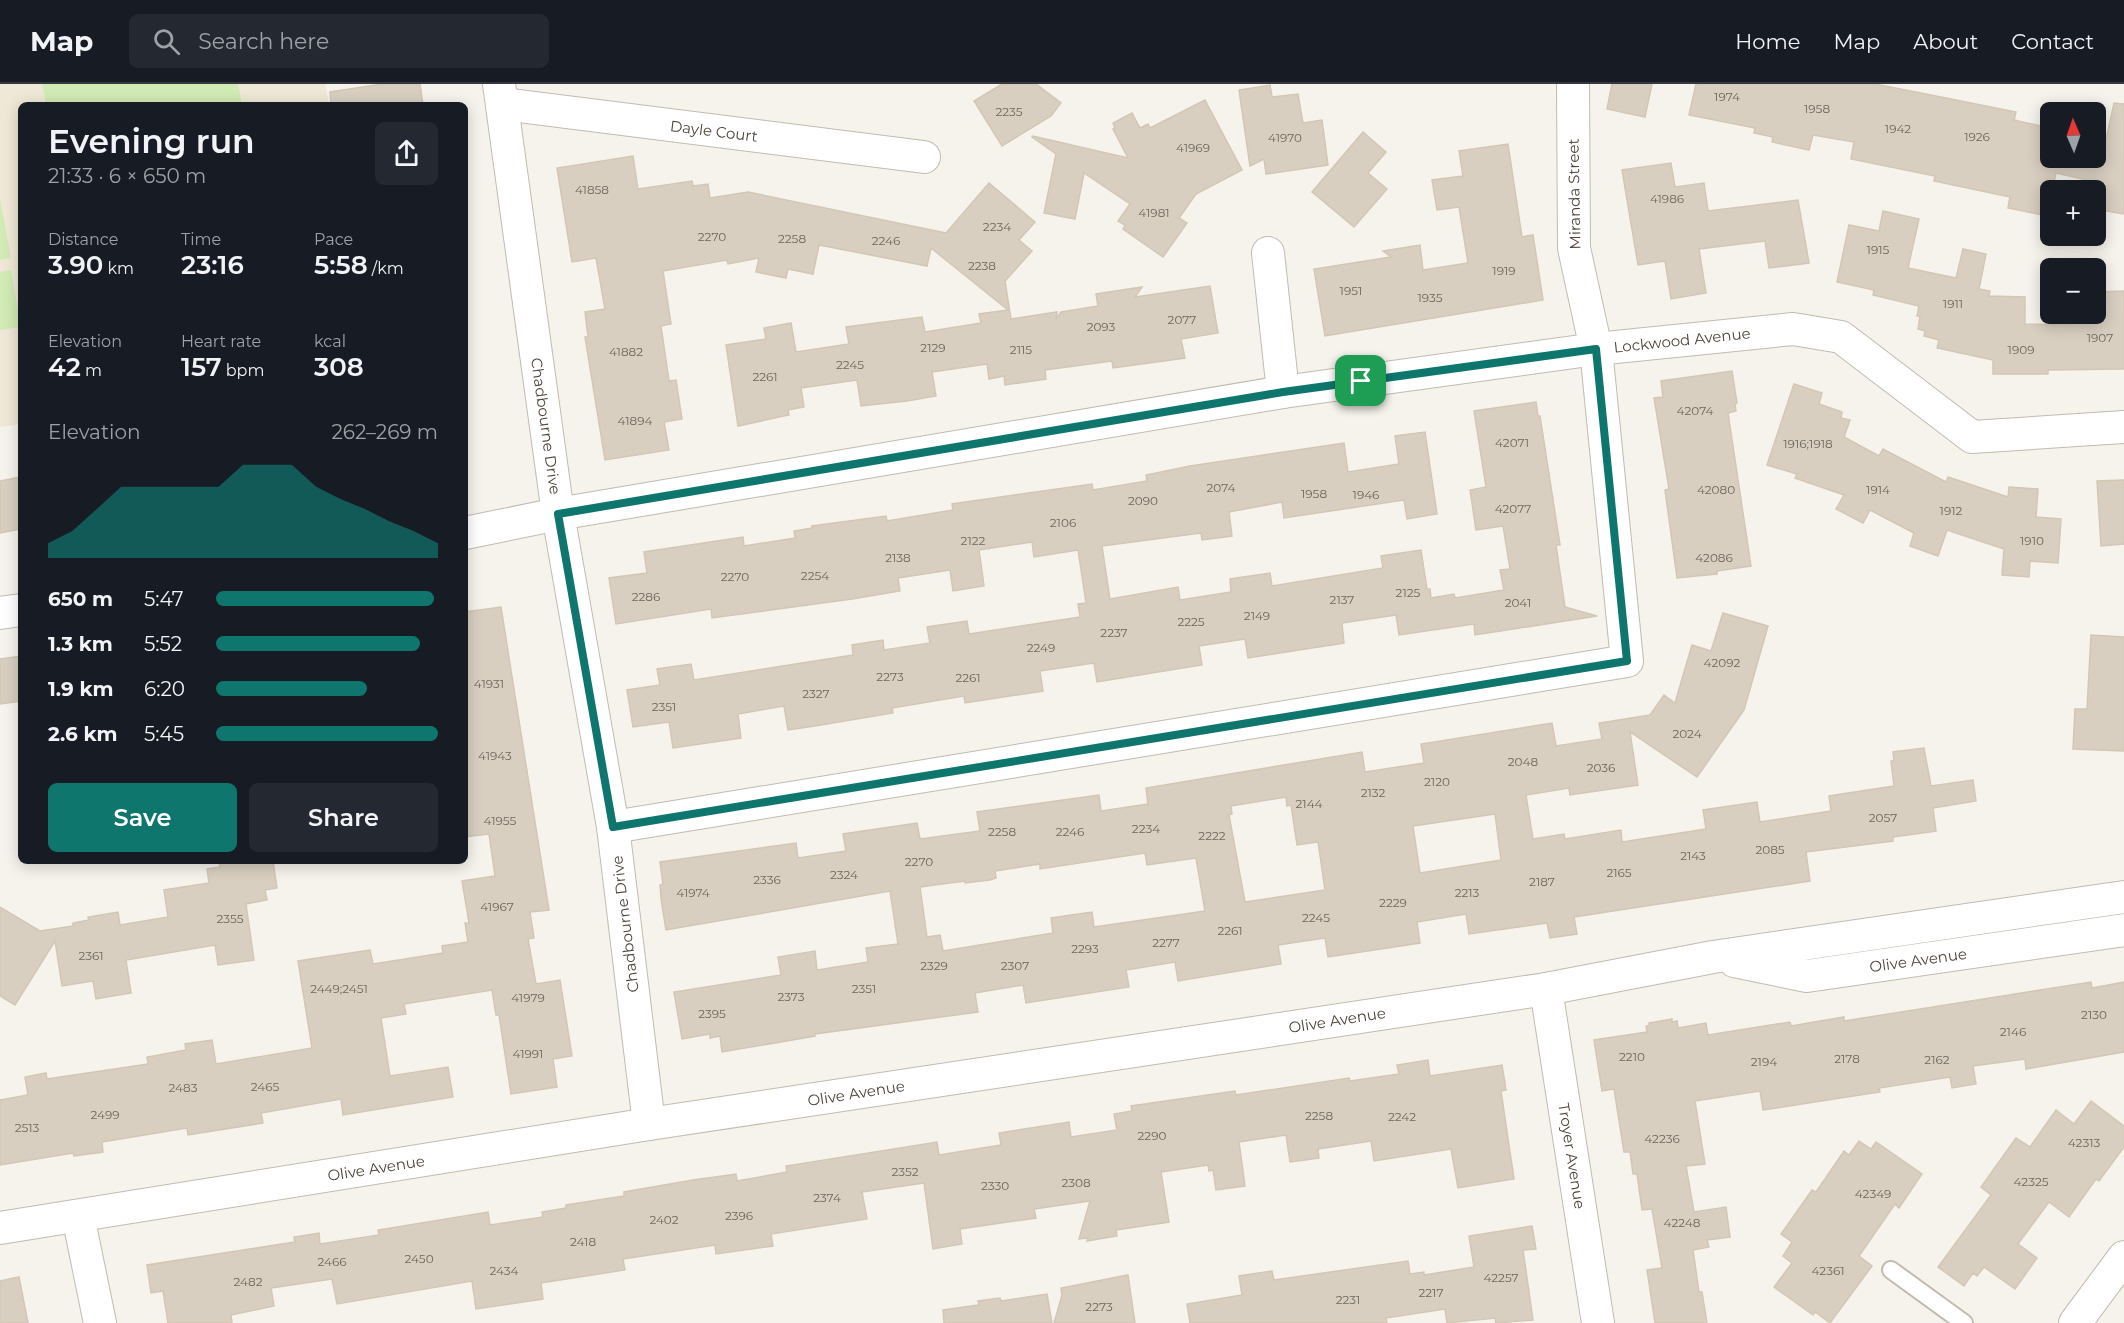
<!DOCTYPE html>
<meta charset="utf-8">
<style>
body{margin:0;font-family:Montserrat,sans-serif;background:#242831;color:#f1f3f6;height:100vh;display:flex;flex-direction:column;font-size:22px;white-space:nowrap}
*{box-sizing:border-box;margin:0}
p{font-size:20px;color:#9ea1a6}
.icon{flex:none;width:33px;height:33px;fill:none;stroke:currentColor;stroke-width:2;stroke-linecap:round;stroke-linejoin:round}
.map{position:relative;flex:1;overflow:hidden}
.drawer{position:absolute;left:18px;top:18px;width:450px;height:762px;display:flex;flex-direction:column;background:#171b24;border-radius:9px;box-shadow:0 3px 15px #0003}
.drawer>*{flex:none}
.needle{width:39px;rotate:358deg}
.buttons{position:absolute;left:2040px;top:18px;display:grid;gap:12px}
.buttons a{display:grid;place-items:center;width:66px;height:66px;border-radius:9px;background:#171b24;box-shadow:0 3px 15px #0003;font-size:30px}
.pin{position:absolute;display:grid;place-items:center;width:51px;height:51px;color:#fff;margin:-26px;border-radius:12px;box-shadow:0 3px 9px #0006}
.round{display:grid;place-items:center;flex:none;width:63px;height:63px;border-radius:9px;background:#242831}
.overview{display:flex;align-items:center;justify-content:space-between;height:102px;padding:0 30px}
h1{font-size:33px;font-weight:600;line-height:45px}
.stats{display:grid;grid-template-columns:repeat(3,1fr);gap:9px;height:102px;padding:6px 30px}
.stats div{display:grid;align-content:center}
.stats b{font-size:26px;font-weight:600}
.stats small{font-size:16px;font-weight:400}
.stats p{font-size:16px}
.chart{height:168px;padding:12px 30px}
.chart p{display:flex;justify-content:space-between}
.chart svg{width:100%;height:108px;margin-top:6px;fill:#0f766e;opacity:.7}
.primary-button{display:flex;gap:12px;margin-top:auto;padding:12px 30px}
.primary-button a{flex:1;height:69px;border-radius:9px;background:#0f766e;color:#fff;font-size:24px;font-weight:600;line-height:69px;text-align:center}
.primary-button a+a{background:#242831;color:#f1f3f6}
ul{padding:0 30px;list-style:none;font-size:20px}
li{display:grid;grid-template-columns:96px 72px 1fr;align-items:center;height:45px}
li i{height:15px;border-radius:8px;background:#0f766e}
header{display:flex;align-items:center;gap:36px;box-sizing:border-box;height:84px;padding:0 30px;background:#171b24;border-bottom:2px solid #363941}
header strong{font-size:28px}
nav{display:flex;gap:33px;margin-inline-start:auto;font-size:21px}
.search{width:420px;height:54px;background:#242831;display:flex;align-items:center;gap:15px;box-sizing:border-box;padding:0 21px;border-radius:9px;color:#9ea1a6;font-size:22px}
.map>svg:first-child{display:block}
</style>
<header>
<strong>Map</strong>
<div class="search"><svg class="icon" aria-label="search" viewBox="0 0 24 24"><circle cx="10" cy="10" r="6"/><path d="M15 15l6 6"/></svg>Search here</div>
<nav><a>Home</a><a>Map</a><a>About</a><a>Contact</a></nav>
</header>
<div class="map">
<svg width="2124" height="1239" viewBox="0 0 2124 1239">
<rect width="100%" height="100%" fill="#f6f3ec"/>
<!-- education -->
<polygon fill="#efe8d6" points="0,0 325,0 329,21 21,21 21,340 0,343"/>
<!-- green -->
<g fill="#d2eab5">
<polygon points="42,0 238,0 242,21 46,21"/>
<polygon points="0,115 11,174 0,176"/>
<polygon points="11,186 21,243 0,246 0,188"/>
</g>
<!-- building -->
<g fill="#d8cfc1" stroke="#d3c7b4" stroke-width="1.5" fill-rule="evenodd">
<polygon points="382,0 420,0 423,21 331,21 330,8"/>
<polygon points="1002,0 1036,0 1061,19 1051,32 1002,62 974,17"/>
<polygon points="1612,0 1652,0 1645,33 1607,25"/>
<polygon points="1696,0 1875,0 1951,15 2016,28 2014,36 2050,44 2050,74 2102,74 2114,19 2124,20 2124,130 2096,125 2096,98 2056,89 2052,106 2048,106 2043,131 2008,124 2010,113 1934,97 1935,92 1851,75 1854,58 1813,51 1809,66 1772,58 1773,53 1754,49 1755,44 1689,31"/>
<polygon points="1270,1 1272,13 1298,10 1303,39 1322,36 1328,81 1266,90 1264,75 1250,82 1239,6"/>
<polygon points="1205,16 1242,86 1196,110 1179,134 1187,139 1163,173 1123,145 1125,141 1118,137 1130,120 1084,89 1075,135 1044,129 1056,70 1032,53 1033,52 1128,74 1113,45 1115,44 1113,39 1132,29 1140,44 1148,40 1150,44"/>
<polygon points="1363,48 1386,68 1368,89 1387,105 1354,143 1312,108"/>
<polygon points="1508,60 1522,153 1533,151 1543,216 1325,252 1314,185 1391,173 1383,167 1420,161 1423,186 1468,179 1459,123 1437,126 1432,96 1463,92 1459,67"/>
<polygon points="633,72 638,105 692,97 693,102 708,100 710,114 748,108 946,149 989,99 1035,138 1019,156 1032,167 1005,197 1011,235 1057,228 1056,235 1061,228 1098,222 1096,210 1142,203 1135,213 1210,202 1218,249 1181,255 1185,274 1113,284 1112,277 1045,286 1046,295 1005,301 1004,292 989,295 987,280 932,288 936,312 907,317 861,322 857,296 801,304 804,323 788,326 789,331 738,342 726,261 766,255 764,244 791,239 796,268 849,260 846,243 922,233 925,248 981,239 979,230 1008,226 931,164 927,182 819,161 813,190 788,185 786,194 756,188 759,174 728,180 727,176 663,187 671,240 661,242 669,297 676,296 682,335 664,338 669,366 605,376 585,253 588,253 585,228 605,225 596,174 572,178 557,84"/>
<polygon points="1671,79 1675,103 1704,99 1708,127 1798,116 1809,179 1769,184 1765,157 1699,165 1706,209 1671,215 1665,177 1638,181 1622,86"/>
<polygon points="1883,127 1919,135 1908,184 1956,194 1963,165 1986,170 1979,205 1990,207 1989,212 2025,213 2025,240 2076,241 2076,230 2096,230 2096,208 2124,207 2124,285 2048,286 2048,290 1993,290 1993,276 1937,264 1939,256 1924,252 1925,247 1918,245 1920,232 1917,232 1919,222 1873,211 1874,206 1837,198 1849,141 1879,147"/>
<polygon points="1732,287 1737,319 1735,320 1736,327 1728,329 1751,482 1717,487 1717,490 1677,494 1665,406 1669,405 1654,314 1663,313 1661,297"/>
<polygon points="1794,300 1822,309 1819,320 1842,328 1841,334 1850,336 1844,353 1879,372 1883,365 1946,398 1948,393 2008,413 2009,403 2038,405 2036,433 2061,435 2058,479 2030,477 2029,493 2002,491 2004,465 1947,446 1938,472 1910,462 1914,449 1870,426 1863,439 1836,425 1844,411 1795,394 1797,390 1767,381"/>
<polygon points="1536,318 1538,332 1540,332 1560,461 1556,461 1565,523 1597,532 1475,551 1474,540 1399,551 1396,531 1342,539 1344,559 1248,574 1245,555 1199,562 1202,581 1097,598 1094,579 1040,587 1043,607 965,619 964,612 892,624 893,629 815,642 788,646 784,622 738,630 741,654 673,664 669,638 633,643 627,606 660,601 657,585 691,580 694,596 853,571 852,561 883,556 884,566 930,559 927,543 967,537 969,550 1080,533 1078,520 1086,519 1078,466 1034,473 1032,458 979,466 984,502 953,507 950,486 898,494 900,507 852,515 712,534 711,525 616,540 609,494 647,489 644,468 743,453 744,462 795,454 794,447 812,444 812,442 886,432 887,437 953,426 952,420 1092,400 1093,406 1147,397 1146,391 1190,382 1344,359 1348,388 1399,380 1395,352 1425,348 1437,430 1407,435 1404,416 1284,434 1282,418 1229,428 1232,452 1202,456 1201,449 1102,462 1110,515 1178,503 1180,516 1231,508 1230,495 1270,489 1272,502 1383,484 1381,472 1421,466 1427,505 1430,505 1431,514 1454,510 1455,514 1504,506 1500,486 1510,485 1503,442 1476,446 1470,406 1486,403 1474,327"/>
<polygon points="21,393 21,445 0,449 0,397"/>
<polygon points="2124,396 2124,460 2101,462 2097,397"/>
<polygon points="501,523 549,826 530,828 534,854 528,855 536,900 560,896 572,972 553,975 557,1003 511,1010 499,931 496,931 492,906 404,920 406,930 381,934 390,992 448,983 453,1013 343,1031 341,1015 261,1029 263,1039 188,1051 187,1044 102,1058 103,1068 74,1072 73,1069 0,1081 0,1016 28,1011 25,993 46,989 47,995 148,980 147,973 186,966 185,960 212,956 216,980 312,964 298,877 370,866 373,880 443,869 442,862 468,858 465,839 469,839 462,797 495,792 489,750 465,753 465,528"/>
<path d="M1723 529 1768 542 1744 626 1697 693 1630 648 1638 701 1570 711 1569 704 1526 711 1533 755 1564 750 1565 755 1621 746 1622 758 1706 745 1703 726 1757 718 1760 738 1831 727 1829 712 1894 702 1891 677H1894L1893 668 1924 664 1931 702 1973 696 1976 717 1933 724 1936 747 1893 753V757L1806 768 1810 797 1574 833 1577 850 1550 854 1547 839 1469 850 1466 830 1417 838 1420 859 1328 873 1325 854 1278 861 1281 880 1178 897 1175 878 1126 886 1129 903 1026 919 1023 901 975 909 978 928 815 950V952L722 968 720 952 710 954V950L682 955 674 908 781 891 778 873 815 867 817 886 868 878 866 864 898 860 890 807 666 846 661 815 660 801 663 800 660 778 796 759 798 774 846 767 843 750 917 739 920 755 980 747 977 728 1099 711 1101 727 1148 720 1146 704 1362 668 1365 688 1424 679 1421 660 1552 639 1556 662 1602 655 1599 639 1650 631 1664 611 1675 619 1692 561 1711 567ZM1286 713 1287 722 1291 721 1297 761 1318 758 1325 806 1245 818 1229 731 1232 730 1231 722ZM1495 730 1501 776 1420 789 1413 742ZM1145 769 1147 781 1196 774 1205 827 1094 843 1092 828 1051 834 1053 849 943 867 940 851 927 853 920 803 965 797V799L990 796 996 794 995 787 1040 780V785Z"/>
<polygon points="2091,551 2124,553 2124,667 2073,665 2075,625 2087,625"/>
<polygon points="21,572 21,617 0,620 0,575"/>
<polygon points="219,777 273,777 277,804 265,806 267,816 246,820 254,876 218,881 215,861 126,876 131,909 96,915 93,897 62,902 55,857 15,921 0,912 0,823 40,847 73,842 73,839 89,836 88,833 118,828 120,841 168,833 164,806 209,799 207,785 220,783"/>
<polygon points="2091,898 2092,904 2124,898 2124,968 2026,985 2025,975 1973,982 1976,1000 1952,1004 1950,993 1879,1004 1880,1008 1763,1026 1760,1007 1695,1017 1705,1080 1686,1082 1694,1128 1726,1123 1730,1153 1707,1156 1709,1163 1693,1166 1699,1208 1702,1208 1707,1239 1655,1239 1647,1186 1662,1184 1652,1125 1642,1126 1637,1090 1633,1090 1630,1068 1624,1068 1614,1005 1602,1007 1594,956 1647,948 1646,942 1650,941 1649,939 1672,935 1672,938 1677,937 1678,944 1706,939 1708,951 1790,938 1791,942 1844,933 1844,937"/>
<polygon points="1428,976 1430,992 1502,981 1506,1006 1501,1007 1514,1095 1458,1104 1451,1065 1374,1077 1371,1057 1318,1065 1319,1074 1290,1078 1286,1051 1239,1058 1245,1102 1216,1106 1213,1086 1209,1087 1208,1081 1161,1088 1169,1138 1116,1146 1117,1152 1087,1157 1088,1154 1079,1155 1090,1117 1034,1125 1036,1134 960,1145 962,1160 933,1165 924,1099 862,1108 867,1135 771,1150 773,1162 716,1170 715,1161 623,1175 625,1186 541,1199 543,1215 476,1225 472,1197 337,1220 332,1195 271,1204 274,1222 231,1231 232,1239 168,1239 163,1207 151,1209 147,1181 295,1158 294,1153 319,1149 320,1160 379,1151 378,1146 488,1128 490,1141 543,1133 542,1128 566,1124 566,1121 624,1112 624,1108 693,1096 736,1090 737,1097 787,1088 786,1082 937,1058 939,1071 1001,1061 999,1049 1069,1038 1071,1053 1117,1046 1114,1030 1132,1027 1131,1022 1235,1007 1236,1011 1349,994 1350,997 1399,990 1397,981"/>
<polygon points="2091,1017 2124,1042 2124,1063 2099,1097 2096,1095 2069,1133 2049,1118 2018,1160 2037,1174 2015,1205 1984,1183 1977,1192 1973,1189 1964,1202 1938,1183 1991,1111 1981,1103 2016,1054 2030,1063 2056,1026 2074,1040"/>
<polygon points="1859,1057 1871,1065 1876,1058 1922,1090 1899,1124 1895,1120 1859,1172 1872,1182 1830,1239 1815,1228 1813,1231 1774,1203 1792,1179 1783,1172 1792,1158 1781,1150 1812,1106 1816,1108 1844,1067 1849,1071"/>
<polygon points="1532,1142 1536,1165 1523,1166 1533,1236 1496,1239 1495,1234 1447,1239 1445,1225 1386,1234 1387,1239 1190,1239 1187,1220 1242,1211 1239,1192 1272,1187 1274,1196 1408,1177 1410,1190 1424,1188 1424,1191 1474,1183 1469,1152"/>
<polygon points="1128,1191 1135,1239 1054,1239 1062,1211 1061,1204"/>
<polygon points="19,1193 28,1239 0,1239 0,1197"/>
<polygon points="1047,1210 1052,1239 944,1239 943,1226 979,1221 978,1217 1000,1214 1001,1217"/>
</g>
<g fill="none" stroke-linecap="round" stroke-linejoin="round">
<defs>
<polyline id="lane" points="1891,1186 1964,1239"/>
<g id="street">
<polyline points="499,0 558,430 613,743 649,1040"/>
<polyline points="503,20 924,73"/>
<polyline points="1268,169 1283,308"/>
<polyline points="465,449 558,430 1283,308 1596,265 1793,245 1841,253 1972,353 2124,343"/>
<polyline points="0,529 21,526"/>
<polyline points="613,743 1627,577 1596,265 1574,164 1573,0"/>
<polyline points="1734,877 1807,892 2124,846"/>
<polyline points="1546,905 1598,1239"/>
<polyline points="78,1132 100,1239"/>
<polyline points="0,1144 649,1040 1546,905 1713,873 2124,813"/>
<polyline points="2075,1239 2124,1173"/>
</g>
</defs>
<!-- lane casing -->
<use href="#lane" stroke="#c2bbae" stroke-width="20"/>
<!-- street casing -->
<use href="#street" stroke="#c2bbae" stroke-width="34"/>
<!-- lane -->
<use href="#lane" stroke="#fff" stroke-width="16"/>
<!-- street -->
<use href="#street" stroke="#fff" stroke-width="32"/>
</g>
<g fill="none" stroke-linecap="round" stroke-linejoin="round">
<defs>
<polygon id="route" points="1596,265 1627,577 613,743 558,430 1283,308"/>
</defs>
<!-- route casing -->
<use href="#route" stroke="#fff" stroke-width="12"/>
<!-- route -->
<use href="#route" stroke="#0f766e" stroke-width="8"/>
</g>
<g text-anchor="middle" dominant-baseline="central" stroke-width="6" stroke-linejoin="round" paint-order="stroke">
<!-- number labels -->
<g font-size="12" fill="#6e675b">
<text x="1727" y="12">1974</text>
<text x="1817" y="24">1958</text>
<text x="1009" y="27">2235</text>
<text x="1898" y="44">1942</text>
<text x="1977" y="52">1926</text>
<text x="1285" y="53">41970</text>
<text x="1193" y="63">41969</text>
<text x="592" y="105">41858</text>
<text x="1667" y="114">41986</text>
<text x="1154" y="128">41981</text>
<text x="997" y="142">2234</text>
<text x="712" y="152">2270</text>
<text x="792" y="154">2258</text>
<text x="886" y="156">2246</text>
<text x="1878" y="165">1915</text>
<text x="982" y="181">2238</text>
<text x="1504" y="186">1919</text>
<text x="1351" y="206">1951</text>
<text x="1430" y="213">1935</text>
<text x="1953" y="219">1911</text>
<text x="1182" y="235">2077</text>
<text x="1101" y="242">2093</text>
<text x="2100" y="253">1907</text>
<text x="933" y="263">2129</text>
<text x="1021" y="265">2115</text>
<text x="2021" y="265">1909</text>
<text x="626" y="267">41882</text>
<text x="850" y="280">2245</text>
<text x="765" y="292">2261</text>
<text x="1695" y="326">42074</text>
<text x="635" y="336">41894</text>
<text x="1512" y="358">42071</text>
<text x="1808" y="359">1916;1918</text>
<text x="1221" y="403">2074</text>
<text x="1716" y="405">42080</text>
<text x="1878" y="405">1914</text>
<text x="1314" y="409">1958</text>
<text x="1366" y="410">1946</text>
<text x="1143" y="416">2090</text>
<text x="1513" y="424">42077</text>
<text x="1951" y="426">1912</text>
<text x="1063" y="438">2106</text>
<text x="973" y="456">2122</text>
<text x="2032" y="456">1910</text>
<text x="898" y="473">2138</text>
<text x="1714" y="473">42086</text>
<text x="815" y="491">2254</text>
<text x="735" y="492">2270</text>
<text x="1408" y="508">2125</text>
<text x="646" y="512">2286</text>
<text x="1342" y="515">2137</text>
<text x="1518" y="518">2041</text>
<text x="1257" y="531">2149</text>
<text x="1191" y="537">2225</text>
<text x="1114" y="548">2237</text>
<text x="1041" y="563">2249</text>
<text x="1722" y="578">42092</text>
<text x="890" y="592">2273</text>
<text x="968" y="593">2261</text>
<text x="489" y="599">41931</text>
<text x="816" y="609">2327</text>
<text x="664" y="622">2351</text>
<text x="1687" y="649">2024</text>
<text x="495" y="671">41943</text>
<text x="1523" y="677">2048</text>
<text x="1601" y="683">2036</text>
<text x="1437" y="697">2120</text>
<text x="1373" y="708">2132</text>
<text x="1309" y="719">2144</text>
<text x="1883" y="733">2057</text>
<text x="500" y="736">41955</text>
<text x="1146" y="744">2234</text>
<text x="1002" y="747">2258</text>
<text x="1070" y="747">2246</text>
<text x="1212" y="751">2222</text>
<text x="1770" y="765">2085</text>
<text x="1693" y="771">2143</text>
<text x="919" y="777">2270</text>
<text x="1619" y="788">2165</text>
<text x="844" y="790">2324</text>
<text x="767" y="795">2336</text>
<text x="1542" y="797">2187</text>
<text x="693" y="808">41974</text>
<text x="1467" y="808">2213</text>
<text x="1393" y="818">2229</text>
<text x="497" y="822">41967</text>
<text x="1316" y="833">2245</text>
<text x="230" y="834">2355</text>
<text x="1230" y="846">2261</text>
<text x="1166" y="858">2277</text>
<text x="1085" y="864">2293</text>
<text x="91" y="871">2361</text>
<text x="934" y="881">2329</text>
<text x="1015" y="881">2307</text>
<text x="339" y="904">2449;2451</text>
<text x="864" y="904">2351</text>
<text x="791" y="912">2373</text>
<text x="528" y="913">41979</text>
<text x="712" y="929">2395</text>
<text x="2094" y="930">2130</text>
<text x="2013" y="947">2146</text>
<text x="528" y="969">41991</text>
<text x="1632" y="972">2210</text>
<text x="1847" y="974">2178</text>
<text x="1937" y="975">2162</text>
<text x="1764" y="977">2194</text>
<text x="265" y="1002">2465</text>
<text x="183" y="1003">2483</text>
<text x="105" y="1030">2499</text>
<text x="1319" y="1031">2258</text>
<text x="1402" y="1032">2242</text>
<text x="27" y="1043">2513</text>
<text x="1152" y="1051">2290</text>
<text x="1662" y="1054">42236</text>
<text x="2084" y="1058">42313</text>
<text x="905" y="1087">2352</text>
<text x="2031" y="1097">42325</text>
<text x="1076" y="1098">2308</text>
<text x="995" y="1101">2330</text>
<text x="1873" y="1109">42349</text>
<text x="827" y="1113">2374</text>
<text x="739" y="1131">2396</text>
<text x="664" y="1135">2402</text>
<text x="1682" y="1138">42248</text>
<text x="583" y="1157">2418</text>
<text x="419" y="1174">2450</text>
<text x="332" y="1177">2466</text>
<text x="504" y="1186">2434</text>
<text x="1828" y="1186">42361</text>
<text x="1501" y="1193">42257</text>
<text x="248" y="1197">2482</text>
<text x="1431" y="1208">2217</text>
<text x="1348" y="1215">2231</text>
<text x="1099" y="1222">2273</text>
</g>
<!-- street labels -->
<g font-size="15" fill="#4b4439" stroke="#fff">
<text transform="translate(714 47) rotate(7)">Dayle Court</text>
<text transform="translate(1574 110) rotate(-91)">Miranda Street</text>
<text transform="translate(1682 256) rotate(-6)">Lockwood Avenue</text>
<text transform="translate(546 342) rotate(82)">Chadbourne Drive</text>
<text transform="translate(625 840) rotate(-97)">Chadbourne Drive</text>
<text transform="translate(1918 876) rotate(-8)">Olive Avenue</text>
<text transform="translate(1337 936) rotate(-9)">Olive Avenue</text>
<text transform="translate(856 1009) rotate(-9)">Olive Avenue</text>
<text transform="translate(1572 1072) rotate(81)">Troyer Avenue</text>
<text transform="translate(376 1084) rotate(-9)">Olive Avenue</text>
</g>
</g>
</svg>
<div class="buttons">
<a><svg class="needle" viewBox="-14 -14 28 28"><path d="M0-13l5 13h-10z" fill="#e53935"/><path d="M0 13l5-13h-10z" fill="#9ea1a6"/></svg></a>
<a>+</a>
<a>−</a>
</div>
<div class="pin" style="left:1361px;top:297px;background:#1e9e55"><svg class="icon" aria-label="arrive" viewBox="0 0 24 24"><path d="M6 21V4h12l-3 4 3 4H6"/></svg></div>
<section class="drawer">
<div class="overview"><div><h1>Evening run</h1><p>21:33 · 6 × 650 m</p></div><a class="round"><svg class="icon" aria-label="share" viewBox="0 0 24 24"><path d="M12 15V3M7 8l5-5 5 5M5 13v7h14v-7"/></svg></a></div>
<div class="stats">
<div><p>Distance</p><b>3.90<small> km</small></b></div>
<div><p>Time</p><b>23:16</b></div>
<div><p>Pace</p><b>5:58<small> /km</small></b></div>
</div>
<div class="stats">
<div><p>Elevation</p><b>42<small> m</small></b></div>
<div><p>Heart rate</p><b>157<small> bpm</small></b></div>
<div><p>kcal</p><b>308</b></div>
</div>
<div class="chart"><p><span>Elevation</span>262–269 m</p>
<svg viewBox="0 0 160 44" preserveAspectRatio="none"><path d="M0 44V38L10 33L20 24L30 15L40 15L50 15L60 15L70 15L80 6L90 6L100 6L110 15L120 20L130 24L140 29L150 33L160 38V44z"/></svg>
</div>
<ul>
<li><b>650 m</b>5:47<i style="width:98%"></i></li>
<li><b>1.3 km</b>5:52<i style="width:92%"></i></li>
<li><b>1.9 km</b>6:20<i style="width:68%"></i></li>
<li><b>2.6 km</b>5:45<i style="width:100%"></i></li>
</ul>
<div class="primary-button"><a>Save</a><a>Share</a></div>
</section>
</div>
